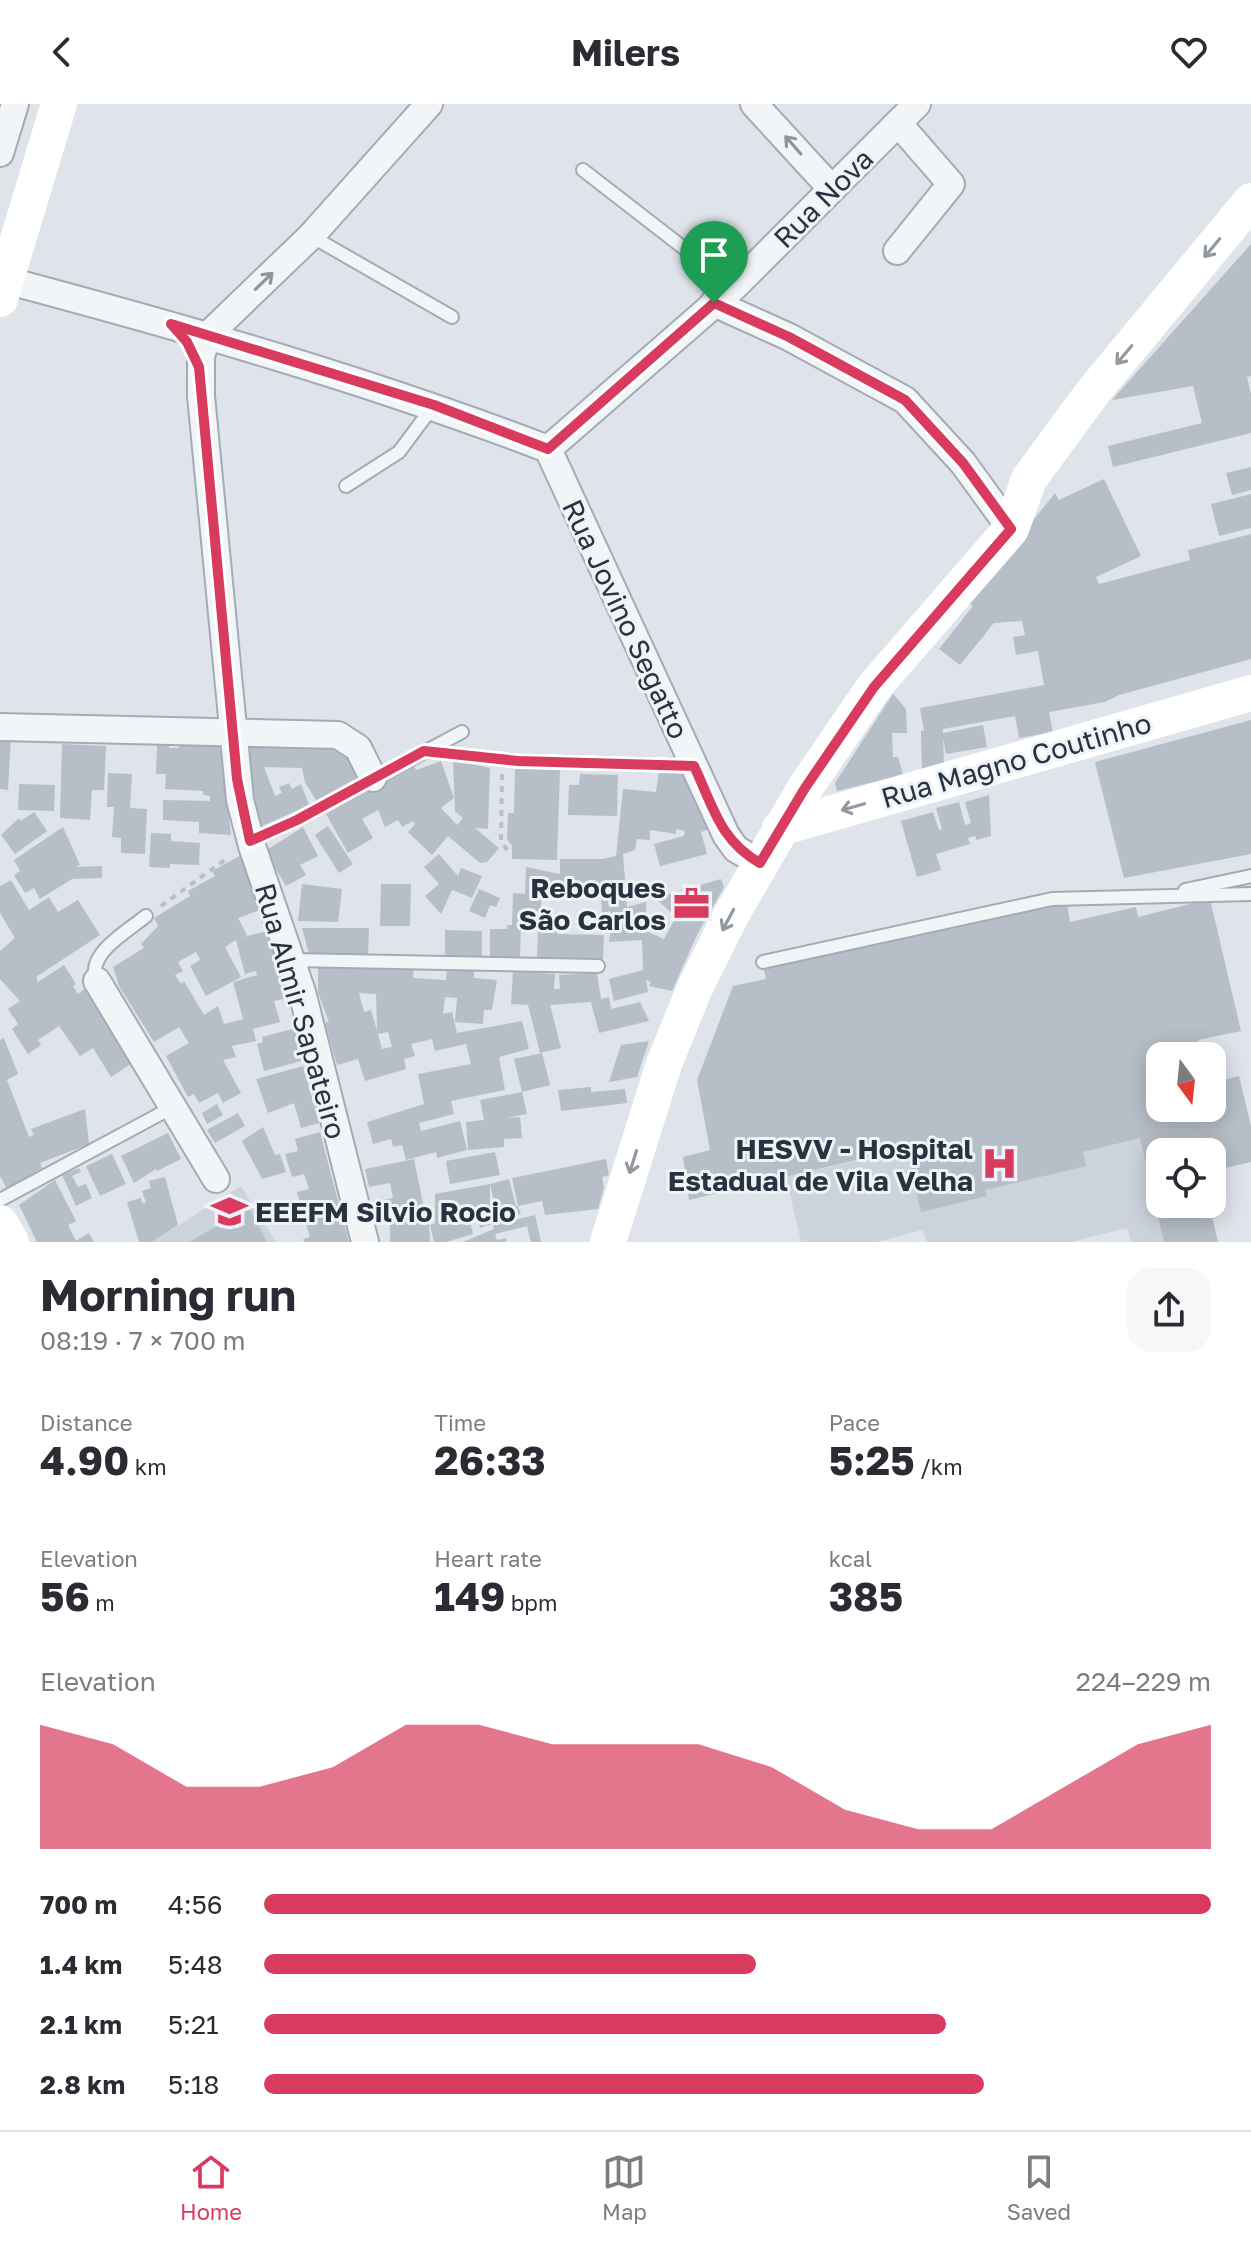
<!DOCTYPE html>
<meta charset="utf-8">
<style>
body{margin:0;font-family:"Golos Text",sans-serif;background:#f7f7f7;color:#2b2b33;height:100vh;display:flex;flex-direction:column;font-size:30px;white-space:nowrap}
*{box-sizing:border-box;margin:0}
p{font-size:26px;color:#7c7c81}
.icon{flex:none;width:44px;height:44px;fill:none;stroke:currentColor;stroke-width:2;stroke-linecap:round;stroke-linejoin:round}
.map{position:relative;height:1138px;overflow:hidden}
.panel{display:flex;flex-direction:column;background:#fff;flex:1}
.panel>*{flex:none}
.needle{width:52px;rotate:165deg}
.controls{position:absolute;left:1146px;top:938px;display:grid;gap:16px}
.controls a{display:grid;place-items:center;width:80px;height:80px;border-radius:16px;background:#fff;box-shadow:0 4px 20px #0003;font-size:40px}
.pin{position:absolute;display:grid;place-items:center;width:68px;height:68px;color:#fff;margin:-82px -34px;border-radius:50% 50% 50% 0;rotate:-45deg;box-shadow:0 0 8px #0007}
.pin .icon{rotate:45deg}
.round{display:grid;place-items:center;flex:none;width:84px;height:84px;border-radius:24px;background:#f7f7f7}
.head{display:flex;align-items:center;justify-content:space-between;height:136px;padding:0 40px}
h1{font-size:44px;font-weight:700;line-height:60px}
.figures{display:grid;grid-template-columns:repeat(3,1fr);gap:12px;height:136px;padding:8px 40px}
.figures div{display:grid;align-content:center}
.figures b{font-size:40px;font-weight:700}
.figures small{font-size:22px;font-weight:400}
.figures p{font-size:22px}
.chart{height:224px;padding:16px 40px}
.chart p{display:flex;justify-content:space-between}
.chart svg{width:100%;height:144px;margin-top:8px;fill:#d83b5d;opacity:.7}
ul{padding:0 40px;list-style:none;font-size:26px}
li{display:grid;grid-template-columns:128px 96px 1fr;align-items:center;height:60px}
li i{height:20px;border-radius:10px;background:#d83b5d}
header{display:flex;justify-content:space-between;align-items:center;height:104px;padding:0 40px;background:#fff;font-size:36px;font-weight:700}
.tabs{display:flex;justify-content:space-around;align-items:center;height:112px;border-top:2px solid #e1e1e2;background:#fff;font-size:22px;color:#7c7c81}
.tabs a{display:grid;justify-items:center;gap:4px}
.tabs .current{color:#d83b5d}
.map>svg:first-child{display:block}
</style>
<header><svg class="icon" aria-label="back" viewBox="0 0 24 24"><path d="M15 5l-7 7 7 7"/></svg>Milers<svg class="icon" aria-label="heart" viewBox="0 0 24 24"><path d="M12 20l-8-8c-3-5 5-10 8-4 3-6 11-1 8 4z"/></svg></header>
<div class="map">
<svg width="1251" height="1138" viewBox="0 0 1251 1138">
<rect width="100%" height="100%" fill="#dfe4ea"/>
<!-- built -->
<g fill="#cdd3dc">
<polygon points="1160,985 1160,1100 1209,1100 1218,1138 1131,1138 1127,1124 1071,1138 927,1138 922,1126 877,1138 801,1138 786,1073"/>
<polygon points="241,1082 276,1138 152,1138"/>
</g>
<!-- building -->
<g fill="#b6bec7" fill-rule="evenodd">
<polygon points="1251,140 1251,272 1247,273 1251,290 1251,329 1113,363 1108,342 1202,319 1193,282 1112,296"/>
<polygon points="1251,363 1251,386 1232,391 1226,369"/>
<polygon points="1104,375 1141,452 1096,473 1099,480 1190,456 1188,446 1251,430 1251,555 1119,591 1105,598 1049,608 1053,628 1019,634 1015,612 943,625 943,629 983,621 987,643 946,650 943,634 944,661 922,668 921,627 924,627 920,604 1044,581 1038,547 1016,551 1013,533 1025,531 1022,517 994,519 960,561 939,545 973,502 968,498 1055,389 1059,396"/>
<polygon points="1251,390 1251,424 1219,432 1211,400"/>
<polygon points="893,590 906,605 907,629 892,629 893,653 898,653 903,671 837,687 835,679"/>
<polygon points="1251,616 1251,750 1124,774 1095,658"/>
<polygon points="0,633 11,634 8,686 0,685"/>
<polygon points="179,638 220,640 231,731 199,729 199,718 163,716 163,696 210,697 210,692 203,691 203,687 165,685 166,670 156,670 157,641 169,639 169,644 179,644"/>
<polygon points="62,640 106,642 104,686 92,686 90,716 60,714"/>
<polygon points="255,640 343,646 359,674 317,698 305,678 302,664 264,663 275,692 282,689 279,683 289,679 292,685 301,680 309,701 260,723 247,644"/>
<polygon points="453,656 490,664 488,725 475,724 499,744 487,758 480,759 448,732 432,751 408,728 415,720 413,717 402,723 398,716 385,723 378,706 362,715 373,734 348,749 326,710 413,659 416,666 441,657 454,694 441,704 457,721 463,714 455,707"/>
<polygon points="515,663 560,664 557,756 512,755 512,741 507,736 508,709 514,709"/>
<polygon points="688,666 710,725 701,728 707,750 660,762 654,740 684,732 685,727 676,725 676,730 650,726 650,736 637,735 635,746 623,750 627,803 646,798 646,827 664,835 676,813 655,794 721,775 724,783 697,831 672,887 649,882 651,878 646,876 648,888 614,897 609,875 643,866 642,836 609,838 612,817 610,807 602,810 601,783 552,782 552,790 541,790 541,821 521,821 520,855 490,855 490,825 507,825 507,821 512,821 513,789 525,790 526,763 560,770 560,755 602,755 616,752 623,685 656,688 659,667"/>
<polygon points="108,669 132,670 130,704 147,705 145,750 121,749 121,734 112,733 114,703 107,703"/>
<polygon points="580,670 618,671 617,712 568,711 569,681 579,681"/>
<polygon points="19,680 55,681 54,707 18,706"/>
<polygon points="989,691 991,732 976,736 975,732 968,734 970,740 936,750 941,766 917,773 901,717 933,708 939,726 942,725 936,704 959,698 965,721 971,719 965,698"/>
<polygon points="34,708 47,727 15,750 1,731 19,714 21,717"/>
<polygon points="328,722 353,760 339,769 315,731"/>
<polygon points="63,723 80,761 75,763 102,762 102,774 72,775 40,795 34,784 25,789 14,771 20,767 14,756"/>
<polygon points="303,723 318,752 300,761 306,771 286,782 265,747"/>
<polygon points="151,729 171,730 171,737 200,739 199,761 170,760 170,764 149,763"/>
<path d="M245 749 263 805 238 814 247 831 244 833 267 827 288 894 274 897 280 918 253 925 256 937 232 942 236 953 223 956 241 989 223 999 218 989 199 999 194 990 188 993 166 952 189 939 179 923 154 938 119 882 113 863 144 844 141 840 158 822 154 814 190 792 188 787 215 772 212 767ZM236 836 245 870 256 867 257 871 233 878 243 915 224 920 218 902 204 911 184 877 181 880 175 871 183 867 178 858 196 848 200 856 190 862 206 892 241 873 225 843Z"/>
<polygon points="439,750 458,772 461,764 482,772 472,794 452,786 441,810 425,792 439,780 424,763"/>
<polygon points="11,776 29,806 49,793 58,808 78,796 100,831 36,873 38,878 64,861 76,880 73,882 78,890 84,885 132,959 111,973 93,944 80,952 59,922 38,936 41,941 28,950 12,925 18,920 8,905 20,897 0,875 0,847 15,834 0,809 0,782"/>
<polygon points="302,780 342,785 338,818 298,817"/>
<polygon points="381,780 411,780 410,822 380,822"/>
<polygon points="479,785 500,794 496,803 490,801 485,814 469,807"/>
<polygon points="1210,795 1241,927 1198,936 1202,952 1160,952 1160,1004 1212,1004 1212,979 1239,972 1251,1022 1251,1058 1212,1067 1212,1048 1160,1048 1160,1100 1209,1100 1218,1138 1164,1138 1140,1034 1083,1048 1086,1062 985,1086 987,1092 921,1108 906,1044 689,1096 683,1053 710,1046 697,976 733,882 766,875 763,862 1067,799 1070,818 1136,803 1138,813"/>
<polygon points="302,824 369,824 368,854 310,853"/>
<polygon points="538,825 558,825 557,830 604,831 603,856 537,855"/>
<polygon points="445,826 482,827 482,854 445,854"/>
<path d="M447 862 474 864V874L497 876 492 906H484L483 920 455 918 457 894 445 893 443 910 452 908 457 929 522 917 529 945 499 953 505 986 451 997 454 1010 419 1019 421 1027 460 1017 467 1046 437 1054 436 1048 406 1056 402 1041 393 1043 391 1035 373 1040 367 1018 424 1000 418 970 471 960 466 940 435 947 432 935 411 940 415 952 404 955 406 965 365 977 358 955 337 961 325 919 329 918 318 889V863L414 865 413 874 446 876ZM359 889 376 890 377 927 371 906 364 908ZM388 928 392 943 382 945 378 930Z"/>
<polygon points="513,867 555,870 554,885 560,885 559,871 597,869 601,895 609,893 611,905 640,898 649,917 599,929 591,898 550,901 561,944 540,949 528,901 511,900"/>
<polygon points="296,924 305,956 264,967 257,940 263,938 262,933"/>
<polygon points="4,934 18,970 7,976 29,1033 34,1031 31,1025 85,1005 89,1040 40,1059 42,1064 7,1085 0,1072 0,936"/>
<polygon points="649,937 637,973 609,978 621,941"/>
<polygon points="542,949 550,981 522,988 514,955"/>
<polygon points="303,962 319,1019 301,1024 294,999 268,1009 256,975"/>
<polygon points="591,983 591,988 625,985 627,999 561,1007 558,986"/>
<polygon points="522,988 527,1010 506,1014 520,1013 522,1034 504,1035 504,1043 468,1046 466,1018 484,1016 480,996"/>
<polygon points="217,1000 223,1011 207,1020 202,1009"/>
<polygon points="238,1009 245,1022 215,1039 207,1026"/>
<polygon points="263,1023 275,1051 280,1050 286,1068 262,1075 242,1037"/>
<polygon points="320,1028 333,1078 349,1138 304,1138 303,1135 310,1133 297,1088 309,1085 304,1070 292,1073 285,1050 298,1047 295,1035"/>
<polygon points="168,1029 181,1055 157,1067 156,1065 134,1079 121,1052"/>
<polygon points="495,1048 500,1071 450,1080 446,1057"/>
<polygon points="112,1050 126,1080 100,1092 86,1062"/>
<polygon points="414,1055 426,1114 393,1118 429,1118 430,1138 390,1138 390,1118 378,1120 374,1098 393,1094 390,1079 369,1083 365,1065"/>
<polygon points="606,1055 609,1071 602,1073 604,1084 598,1105 545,1111 542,1097 518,1102 512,1074"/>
<polygon points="79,1064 81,1068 72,1072 78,1083 86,1080 92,1094 76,1102 62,1071"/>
<polygon points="165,1073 178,1121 152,1138 139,1138 127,1098 141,1094 142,1099 146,1099 142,1087 151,1084 149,1077"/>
<polygon points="509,1075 516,1102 518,1102 521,1110 480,1124 477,1112 469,1114 473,1130 446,1138 434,1138 430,1121 435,1119 435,1090 490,1080 490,1108 496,1107 490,1080"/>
<polygon points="55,1076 76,1117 68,1121 76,1137 89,1129 94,1138 37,1138 19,1101"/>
<polygon points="249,1104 267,1138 189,1138"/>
<polygon points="535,1111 541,1138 531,1138 527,1122 495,1130 497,1136 506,1134 506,1138 463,1138 494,1125 493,1121"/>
</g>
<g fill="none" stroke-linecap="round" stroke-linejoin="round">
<defs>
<g id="lane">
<polyline points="583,66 734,183"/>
<polyline points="311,132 452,213"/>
<polyline points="346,382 399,348 434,301"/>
<polyline points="424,647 518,657 694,662"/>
<polyline points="250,737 297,716 462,628"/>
<polyline points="1185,786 1251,772"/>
<polyline points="293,856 598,862"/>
<polyline points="763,858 1052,795 1251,790"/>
<path d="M97 877C85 850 128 827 146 812"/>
<polyline points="0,1096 173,1003"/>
</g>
<g id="street">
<polyline points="754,0 831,84"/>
<polyline points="0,49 15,0"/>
<polyline points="897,147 951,80 898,19"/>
<path d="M5 176C189 225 370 277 548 345"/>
<polyline points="714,199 789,233 905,296 963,359 1011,425"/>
<polyline points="548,345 734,183 917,0"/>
<polyline points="548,345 726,731 736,745 760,759"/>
<polyline points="0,623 338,631 358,644 373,674"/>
<polyline points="97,877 216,1075"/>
<polyline points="365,1138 302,888 252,742 240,696 201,292 201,252 208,231 311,132 429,0"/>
</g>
</defs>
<!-- lane casing -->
<use href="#lane" stroke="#a4abb4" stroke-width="16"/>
<!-- street casing -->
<use href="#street" stroke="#a4abb4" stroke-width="30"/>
<!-- path -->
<g stroke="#b9bfc5" stroke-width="4" stroke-dasharray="6 6" stroke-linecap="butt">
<polyline points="502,670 501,737 508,747"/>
<polyline points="161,802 229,753"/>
</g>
<!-- lane -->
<use href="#lane" stroke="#f2f5f8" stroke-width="12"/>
<!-- street -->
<use href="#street" stroke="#f2f5f8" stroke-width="26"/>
<!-- secondary -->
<g stroke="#fff" stroke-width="36">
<polyline points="0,195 59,0"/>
<polyline points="780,724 1251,589"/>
<polyline points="0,1119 11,1138"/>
<polyline points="608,1138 664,960 694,886 730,813 805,684 874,583 1011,425 1029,375 1093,288 1251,97"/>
</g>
</g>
<!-- one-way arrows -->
<defs><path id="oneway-shaft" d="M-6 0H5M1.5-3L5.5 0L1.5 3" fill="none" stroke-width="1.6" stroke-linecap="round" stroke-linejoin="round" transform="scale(2)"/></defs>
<g stroke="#8c949d">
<use href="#oneway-shaft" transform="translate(793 41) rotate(-131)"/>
<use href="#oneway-shaft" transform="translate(264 177) rotate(-44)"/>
</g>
<g stroke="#9399a0">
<use href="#oneway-shaft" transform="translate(1212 144) rotate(130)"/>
<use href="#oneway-shaft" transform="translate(1124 251) rotate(130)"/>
<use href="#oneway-shaft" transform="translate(853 703) rotate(164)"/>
<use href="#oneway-shaft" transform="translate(728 816) rotate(118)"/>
<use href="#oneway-shaft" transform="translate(633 1058) rotate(107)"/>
</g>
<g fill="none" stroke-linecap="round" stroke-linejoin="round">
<defs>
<path id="route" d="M714 199 789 233 905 296 963 359 1011 425 874 583 805 684 760 759C720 737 713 702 694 662L518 657 424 647 297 716 250 737 237 675 199 263 187 238 171 220 434 301 548 345Z"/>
</defs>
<!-- route casing -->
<use href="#route" stroke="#fff" stroke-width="16"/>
<!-- route -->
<use href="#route" stroke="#d83b5d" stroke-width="10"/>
</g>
<!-- icons -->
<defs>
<symbol id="office-bare" viewBox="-9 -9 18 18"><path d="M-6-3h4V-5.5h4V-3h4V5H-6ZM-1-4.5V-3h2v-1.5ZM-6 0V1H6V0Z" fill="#d83b5d" stroke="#eff3f7" stroke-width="2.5" paint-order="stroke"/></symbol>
<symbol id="hospital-bare" viewBox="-9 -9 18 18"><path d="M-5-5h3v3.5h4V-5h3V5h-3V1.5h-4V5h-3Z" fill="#d83b5d" stroke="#eff3f7" stroke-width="2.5" paint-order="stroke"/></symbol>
<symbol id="school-bare" viewBox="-9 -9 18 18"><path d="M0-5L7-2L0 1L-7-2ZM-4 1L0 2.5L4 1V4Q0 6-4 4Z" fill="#d83b5d" stroke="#eff3f7" stroke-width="2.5" paint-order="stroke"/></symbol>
</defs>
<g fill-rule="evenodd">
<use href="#office-bare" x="666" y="774" width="51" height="51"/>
<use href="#hospital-bare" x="974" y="1034" width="51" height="51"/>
<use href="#school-bare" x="204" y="1082" width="51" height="51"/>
</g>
<g text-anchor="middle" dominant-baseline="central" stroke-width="6" stroke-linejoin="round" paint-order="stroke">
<!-- street labels -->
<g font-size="28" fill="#273342" stroke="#eff3f7">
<text transform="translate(823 94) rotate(-45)">Rua Nova</text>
<text transform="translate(626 515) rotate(65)">Rua Jovino Segatto</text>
<text transform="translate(1016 656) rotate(-16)">Rua Magno Coutinho</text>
<text transform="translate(301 907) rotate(74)">Rua Almir Sapateiro</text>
</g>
<!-- poi labels -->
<g font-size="28" font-weight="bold" fill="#273342" stroke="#eff3f7" text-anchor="end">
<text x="666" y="783">Reboques<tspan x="666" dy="32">São Carlos</tspan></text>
<text x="973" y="1044">HESVV - Hospital<tspan x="973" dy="32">Estadual de Vila Velha</tspan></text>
<text x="255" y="1107" text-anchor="start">EEEFM Silvio Rocio</text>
</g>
</g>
</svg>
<div class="controls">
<a><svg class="needle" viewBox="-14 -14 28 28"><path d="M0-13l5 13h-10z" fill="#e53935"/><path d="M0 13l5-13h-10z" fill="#7c7c81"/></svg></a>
<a><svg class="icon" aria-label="locate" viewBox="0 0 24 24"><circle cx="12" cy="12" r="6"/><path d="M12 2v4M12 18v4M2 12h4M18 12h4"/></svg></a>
</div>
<div class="pin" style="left:714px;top:199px;background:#1e9e55"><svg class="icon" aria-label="arrive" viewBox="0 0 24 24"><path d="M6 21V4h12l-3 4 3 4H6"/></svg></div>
</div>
<section class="panel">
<div class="head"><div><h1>Morning run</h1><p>08:19 · 7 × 700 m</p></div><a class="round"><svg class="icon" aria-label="share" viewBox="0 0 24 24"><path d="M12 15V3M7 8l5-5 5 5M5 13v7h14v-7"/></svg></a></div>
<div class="figures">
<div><p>Distance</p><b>4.90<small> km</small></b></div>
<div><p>Time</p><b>26:33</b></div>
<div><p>Pace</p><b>5:25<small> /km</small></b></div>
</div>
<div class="figures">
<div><p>Elevation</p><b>56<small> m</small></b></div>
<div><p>Heart rate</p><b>149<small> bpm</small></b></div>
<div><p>kcal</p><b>385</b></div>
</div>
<div class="chart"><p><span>Elevation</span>224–229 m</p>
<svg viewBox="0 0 160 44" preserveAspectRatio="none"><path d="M0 44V6L10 12L20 25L30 25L40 19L50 6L60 6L70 12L80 12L90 12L100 19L110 32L120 38L130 38L140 25L150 12L160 6V44z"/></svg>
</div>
<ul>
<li><b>700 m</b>4:56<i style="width:100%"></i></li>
<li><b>1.4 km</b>5:48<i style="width:52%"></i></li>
<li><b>2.1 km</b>5:21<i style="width:72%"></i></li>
<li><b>2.8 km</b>5:18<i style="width:76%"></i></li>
</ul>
</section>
<nav class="tabs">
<a class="current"><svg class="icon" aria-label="home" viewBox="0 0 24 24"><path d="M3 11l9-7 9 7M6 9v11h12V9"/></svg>Home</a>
<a><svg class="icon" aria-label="map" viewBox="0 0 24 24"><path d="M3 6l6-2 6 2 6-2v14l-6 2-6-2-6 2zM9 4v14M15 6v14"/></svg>Map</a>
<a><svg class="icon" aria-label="saved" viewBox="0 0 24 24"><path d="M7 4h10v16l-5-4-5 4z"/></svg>Saved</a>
</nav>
